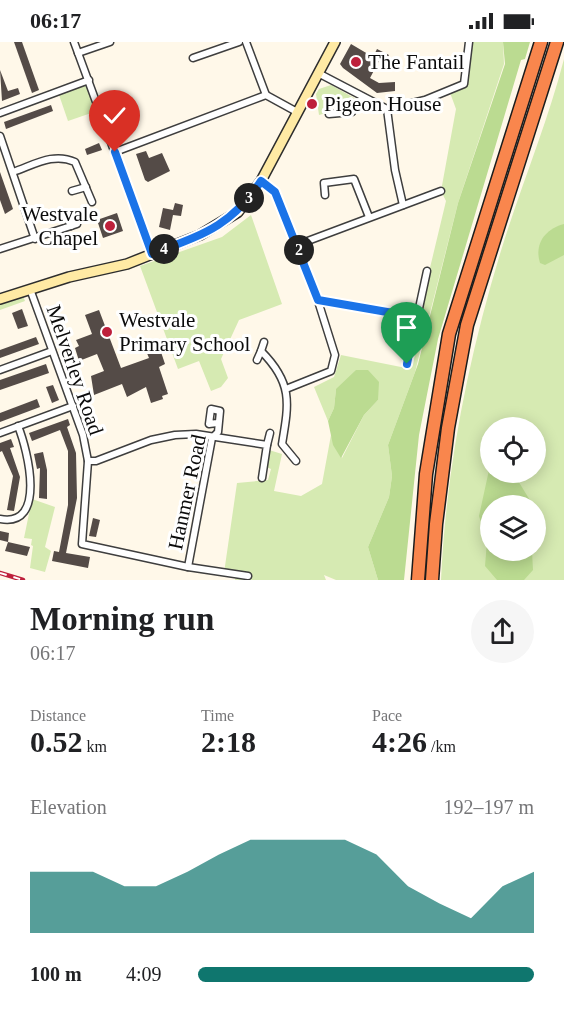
<!DOCTYPE html>
<meta charset="utf-8">
<style>
body{margin:0;font-family:"Times New Roman",serif;background:#f6f6f6;color:#202124;height:100vh;display:flex;flex-direction:column;font-size:22px;white-space:nowrap}
*{box-sizing:border-box;margin:0}
p{font-size:20px;color:#757577}
.icon{flex:none;width:33px;height:33px;fill:none;stroke:currentColor;stroke-width:2;stroke-linecap:round;stroke-linejoin:round}
.map{position:relative;height:538px;overflow:hidden}
.drawer{display:flex;flex-direction:column;background:#fff;flex:1}
.drawer>*{flex:none}
.fabs{position:absolute;left:480px;top:375px;display:grid;gap:12px}
.fabs a{display:grid;place-items:center;width:66px;height:66px;border-radius:50%;background:#fff;box-shadow:0 3px 15px #0003;font-size:30px}
.pin{position:absolute;display:grid;place-items:center;width:51px;height:51px;color:#fff;margin:-62px -26px;border-radius:50% 50% 50% 0;rotate:-45deg;box-shadow:0 0 6px #0007}
.pin .icon{rotate:45deg}
.km{position:absolute;width:30px;height:30px;margin:-15px;border-radius:50%;background:#222;color:#fff;font-size:16px;line-height:30px;text-align:center}
.round{display:grid;place-items:center;flex:none;width:63px;height:63px;border-radius:32px;background:#f6f6f6}
.headline{display:flex;align-items:center;justify-content:space-between;height:102px;padding:0 30px}
h1{font-size:33px;font-weight:700;line-height:45px}
.metrics{display:grid;grid-template-columns:repeat(3,1fr);gap:9px;height:102px;padding:6px 30px}
.metrics div{display:grid;align-content:center}
.metrics b{font-size:30px;font-weight:700}
.metrics small{font-size:16px;font-weight:400}
.metrics p{font-size:16px}
.chart{height:168px;padding:12px 30px}
.chart p{display:flex;justify-content:space-between}
.chart svg{width:100%;height:108px;margin-top:6px;fill:#0f766e;opacity:.7}
ul{padding:0 30px;list-style:none;font-size:20px}
li{display:grid;grid-template-columns:96px 72px 1fr;align-items:center;height:45px}
li i{height:15px;border-radius:8px;background:#0f766e}
.status{display:flex;justify-content:space-between;align-items:center;height:42px;padding:0 30px;background:#fff;direction:ltr}
.status svg{height:16px;fill:currentColor}
.map>svg:first-child{display:block}
</style>
<div class="status"><b>06:17</b><svg viewBox="0 0 49 12"><path d="M0 12V9h3v3zM5 12V6h3v6zM10 12V3h3v9zM15 12V0h3v12zM26 1h20v11H26zM47 4h2v5h-2z"/></svg></div>
<div class="map">
<svg width="564" height="538" viewBox="0 0 564 538">
<rect width="100%" height="100%" fill="#fff8e9"/>
<!-- green -->
<g fill="#d6eab2" fill-rule="evenodd">
<polygon points="471,0 503,0 504,22 458,161 415,330 388,403 392,434 389,455 368,505 378,538 336,538 324,533 326,538 235,538 236,533 224,531 237,441 268,438 271,427 264,424 269,408 282,412 274,449 301,454 322,442 331,393 342,416 364,373 378,358 336,347 334,366 328,379 314,345 334,335 341,313 406,326 446,159 441,149 456,67 449,48 464,42"/>
<path d="M564 17V538H441C446 428 468 317 500 212 520 146 547 83 564 17ZM490 386H536V430H490ZM490 464H536V508H490Z"/>
<polygon points="89,38 100,68 68,79 58,50"/>
<path d="M331 43 356 57V61C348 70 340 65 331 65L326 71 319 73 316 52 319 47Z"/>
<polygon points="251,173 282,262 239,278 221,317 228,336 221,345 211,349 199,319 178,327 140,224 222,195"/>
<polygon points="23,254 25,259 0,268 0,262"/>
<polygon points="32,457 55,465 45,505 51,509 45,530 30,526 33,504 31,503 32,497 24,496"/>
</g>
<!-- forest -->
<g fill="#bbdb91">
<polygon points="503,0 530,0 525,17 521,18 438,297 419,393 404,538 378,538 368,505 389,455 392,434 388,403 418,322 458,161 505,22"/>
<path d="M564 182V213L545 223 540 221C534 202 545 187 564 182Z"/>
<polygon points="356,328 368,328 379,340 378,358 364,373 341,416 333,403 328,379 334,366 336,347"/>
<polygon points="489,428 517,437 531,460 530,463 490,464 490,508 532,509 533,528 524,538 497,538 485,524 487,499 479,474"/>
</g>
<!-- building -->
<g fill="#544b47">
<polygon points="14,0 22,0 39,48 32,51"/>
<polygon points="351,2 373,15 377,7 389,13 385,20 380,17 370,36 379,41 395,40 395,49 377,51 343,26 340,22"/>
<polygon points="0,28 8,49 18,46 20,52 2,59"/>
<polygon points="51,63 53,69 6,87 4,80"/>
<polygon points="99,101 102,108 87,113 85,107"/>
<polygon points="146,109 149,116 162,111 170,129 148,140 145,138 136,112"/>
<polygon points="0,130 13,167 5,172 0,158"/>
<polygon points="175,161 183,163 181,174 173,173 170,188 159,185 163,166 173,168"/>
<polygon points="117,171 123,189 103,196 97,178"/>
<polygon points="22,267 28,284 18,287 12,271"/>
<polygon points="99,268 121,326 149,316 144,304 157,298 165,322 159,325 168,352 162,354 163,357 151,361 146,345 127,355 122,342 94,353 91,334 104,329 97,312 79,319 75,306 79,304 76,298 92,292 85,273"/>
<polygon points="36,295 39,302 0,316 0,308"/>
<polygon points="46,322 49,331 0,348 0,338"/>
<polygon points="53,343 59,358 52,361 46,345"/>
<polygon points="37,357 40,365 0,380 0,371"/>
<polygon points="68,377 70,383 67,385 76,411 77,456 66,511 90,515 88,526 52,519 54,509 59,510 68,463 68,409 60,388 32,399 29,391"/>
<polygon points="11,397 14,405 10,406 20,435 14,469 7,468 13,434 2,409 0,410 0,401"/>
<polygon points="43,410 47,428 47,457 39,456 40,426 37,427 34,412"/>
<polygon points="93,476 100,478 96,495 89,494"/>
<polygon points="0,489 9,491 8,500 0,498"/>
<polygon points="8,500 30,505 27,514 5,509"/>
</g>
<g fill="none" stroke-linecap="round" stroke-linejoin="round">
<defs>
<g id="minor">
<polyline points="74,0 152,212"/>
<polyline points="246,0 266,53"/>
<polyline points="78,11 110,0"/>
<polyline points="193,16 239,0"/>
<polyline points="318,31 387,67 425,58 464,42 469,0"/>
<polyline points="387,67 395,128 403,163"/>
<polyline points="0,71 89,38"/>
<polyline points="329,72 352,70 363,55"/>
<polyline points="0,94 35,197"/>
<polyline points="115,110 266,53 297,70"/>
<path d="M13 130C34 123 53 110 75 120L92 160"/>
<polyline points="261,139 275,150 318,259 335,313 331,329 286,347"/>
<polyline points="72,149 86,145"/>
<polyline points="325,153 324,141 354,137 369,175"/>
<polyline points="68,174 71,184"/>
<polyline points="297,203 441,149"/>
<polyline points="0,207 77,182"/>
<polyline points="30,247 83,393 88,419 82,502 188,525 248,534"/>
<polyline points="318,259 416,275"/>
<polyline points="261,309 264,300"/>
<path d="M257 318 261 309C293 341 289 361 282 402L296 419"/>
<polyline points="407,322 427,229"/>
<polyline points="0,328 52,309"/>
<polyline points="0,391 73,364"/>
<polyline points="267,403 270,391"/>
<polyline points="88,419 96,419 151,398 175,393 196,392 267,403 262,436"/>
<path d="M0 477C47 486 28 409 18 384"/>
<polyline points="188,525 212,396 218,390 220,369 211,367 209,382 217,381"/>
</g>
<polyline id="secondary" points="0,257 69,235 127,222 200,193 238,170 261,139 335,0"/>
<g id="motorway">
<polyline points="418,538 426,432 449,292 541,0"/>
<polyline points="432,538 436,482 448,386 467,283 557,0"/>
</g>
</defs>
<!-- minor casing -->
<use href="#minor" stroke="#3e3e3e" stroke-width="9"/>
<!-- secondary casing -->
<use href="#secondary" stroke="#2d2d2d" stroke-width="12"/>
<!-- motorway casing -->
<use href="#motorway" stroke="#1c1c1c" stroke-width="15"/>
<!-- minor -->
<use href="#minor" stroke="#fff" stroke-width="6"/>
<!-- secondary -->
<use href="#secondary" stroke="#ffeaa4" stroke-width="9"/>
<!-- motorway -->
<use href="#motorway" stroke="#f9864d" stroke-width="12"/>
<defs>
<polyline id="rail" points="0,531 23,538"/>
</defs>
<!-- rail casing -->
<use href="#rail" stroke="#be203b" stroke-width="4.5"/>
<!-- rail -->
<use href="#rail" stroke="#fff" stroke-width="2" stroke-dasharray="7" stroke-linecap="butt"/>
</g>
<g fill="none" stroke-linecap="round" stroke-linejoin="round">
<defs>
<path id="route" d="M115 110 152 212C201 193 231 185 261 139L275 150 318 258 416 275 407 322"/>
</defs>
<!-- route casing -->
<use href="#route" stroke="#fff" stroke-width="12"/>
<!-- route -->
<use href="#route" stroke="#1a73e8" stroke-width="8"/>
</g>
<!-- markers -->
<g fill="#be203b" stroke="#fff" stroke-width="2">
<circle cx="356" cy="20" r="6"/>
<circle cx="312" cy="62" r="6"/>
<circle cx="110" cy="184" r="6"/>
<circle cx="107" cy="290" r="6"/>
</g>
<g text-anchor="middle" dominant-baseline="central" stroke-width="6" stroke-linejoin="round" paint-order="stroke">
<!-- poi labels -->
<g font-size="21" fill="#0b0b0b" stroke="#fff" text-anchor="start">
<text x="368" y="20">The Fantail</text>
<text x="324" y="62">Pigeon House</text>
<text x="98" y="172" text-anchor="end">Westvale<tspan x="98" dy="24">Chapel</tspan></text>
<text x="119" y="278">Westvale<tspan x="119" dy="24">Primary School</tspan></text>
</g>
<!-- street labels -->
<g font-size="21" fill="#0b0b0b" stroke="#fff">
<text transform="translate(75 328) rotate(71)">Melverley Road</text>
<text transform="translate(187 450) rotate(-78)">Hanmer Road</text>
</g>
</g>
</svg>
<div class="fabs">
<a><svg class="icon" aria-label="locate" viewBox="0 0 24 24"><circle cx="12" cy="12" r="6"/><path d="M12 2v4M12 18v4M2 12h4M18 12h4"/></svg></a>
<a><svg class="icon" aria-label="layers" viewBox="0 0 24 24"><path d="M12 4l9 5-9 5-9-5zM3 14l9 5 9-5"/></svg></a>
</div>
<div class="pin" style="left:407px;top:322px;background:#1e9e55"><svg class="icon" aria-label="arrive" viewBox="0 0 24 24"><path d="M6 21V4h12l-3 4 3 4H6"/></svg></div>
<div class="pin" style="left:115px;top:110px;background:#d93025"><svg class="icon" aria-label="check" viewBox="0 0 24 24"><path d="M5 12l5 5 9-10"/></svg></div>
<b class="km" style="left:299px;top:208px">2</b>
<b class="km" style="left:249px;top:156px">3</b>
<b class="km" style="left:164px;top:207px">4</b>
</div>
<section class="drawer">
<div class="headline"><div><h1>Morning run</h1><p>06:17</p></div><a class="round"><svg class="icon" aria-label="share" viewBox="0 0 24 24"><path d="M12 15V3M7 8l5-5 5 5M5 13v7h14v-7"/></svg></a></div>
<div class="metrics">
<div><p>Distance</p><b>0.52<small> km</small></b></div>
<div><p>Time</p><b>2:18</b></div>
<div><p>Pace</p><b>4:26<small> /km</small></b></div>
</div>
<div class="chart"><p><span>Elevation</span>192–197 m</p>
<svg viewBox="0 0 160 44" preserveAspectRatio="none"><path d="M0 44V19L10 19L20 19L30 25L40 25L50 19L60 12L70 6L80 6L90 6L100 6L110 12L120 25L130 32L140 38L150 25L160 19V44z"/></svg>
</div>
<ul>
<li><b>100 m</b>4:09<i style="width:100%"></i></li>
</ul>
</section>
